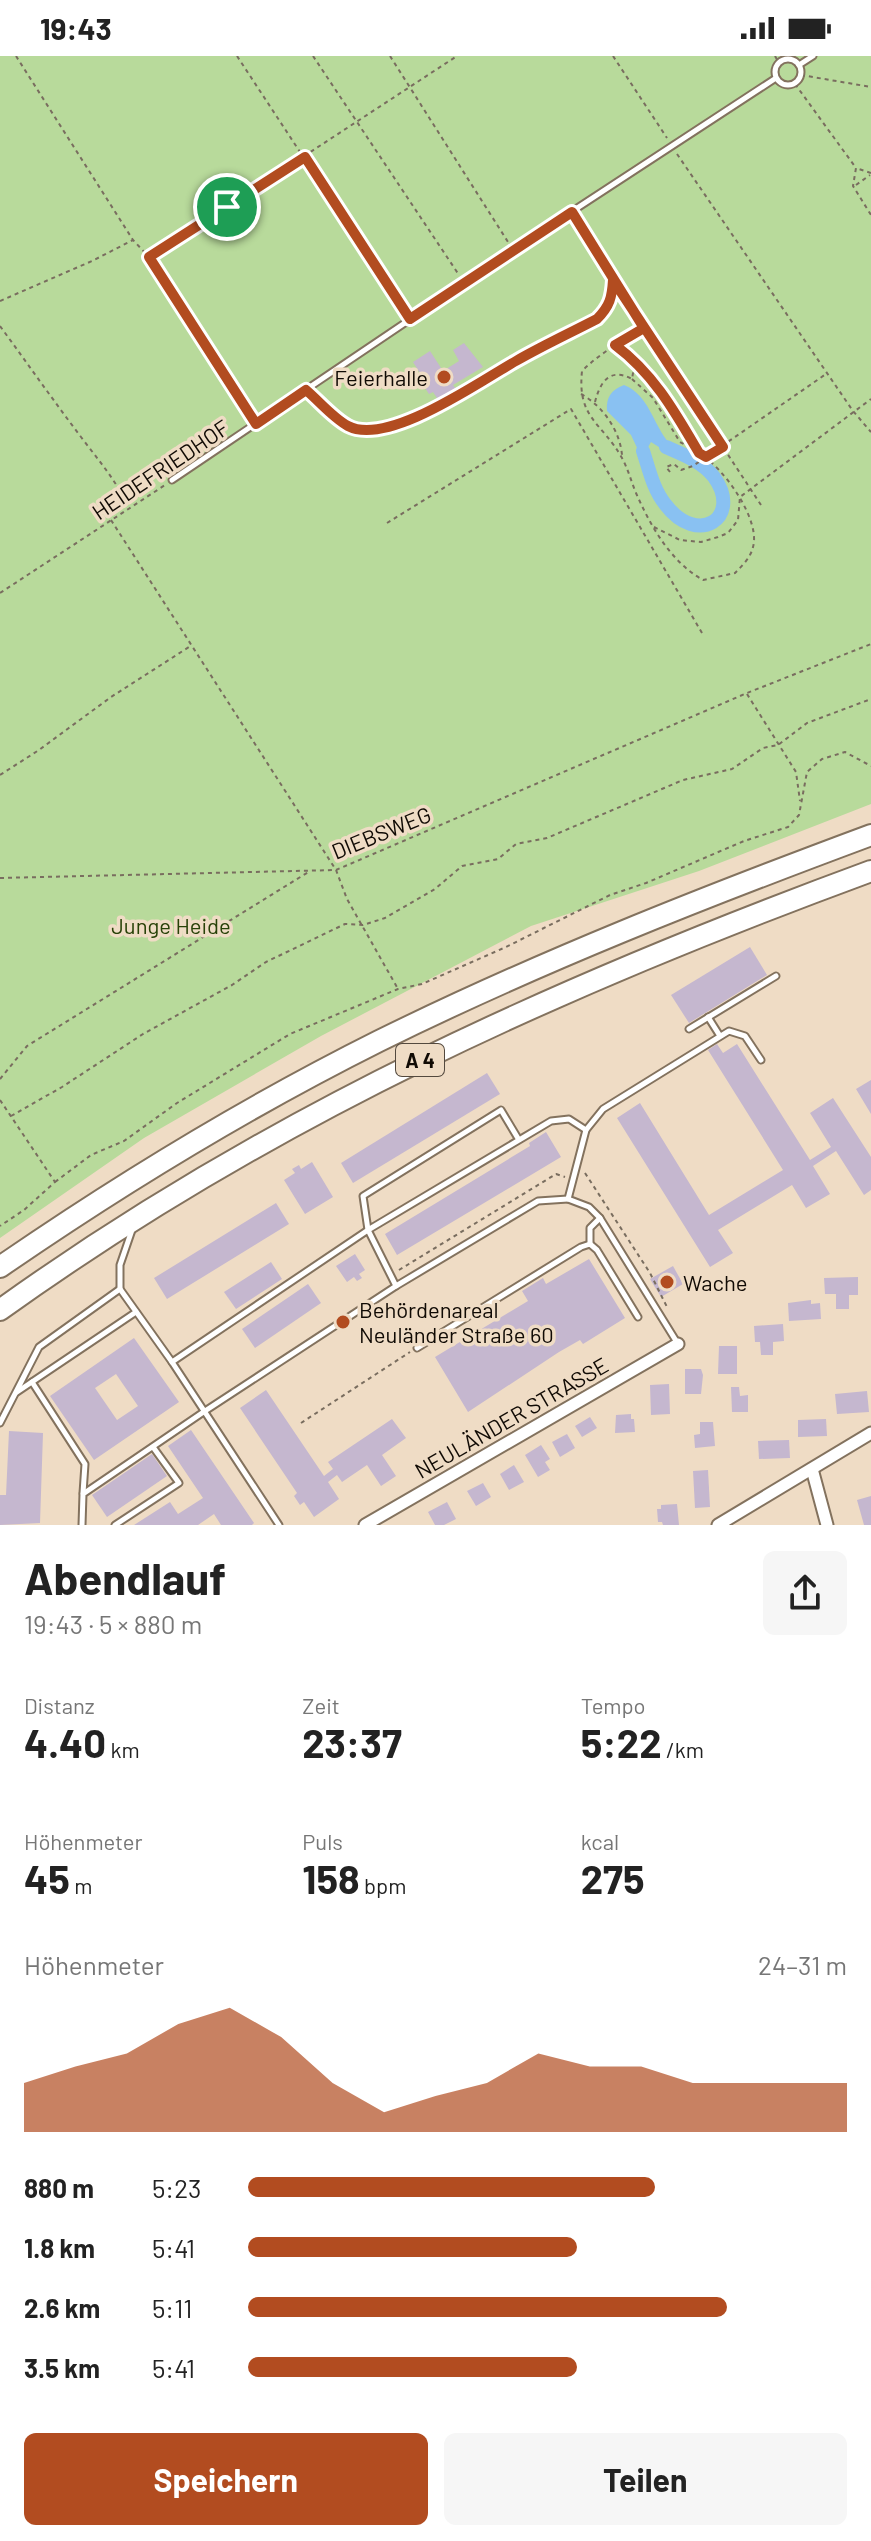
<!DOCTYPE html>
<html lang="de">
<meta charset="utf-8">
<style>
body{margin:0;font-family:Barlow,sans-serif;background:#f6f6f6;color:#222;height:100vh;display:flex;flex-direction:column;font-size:30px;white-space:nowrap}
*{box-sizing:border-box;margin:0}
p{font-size:26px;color:#767676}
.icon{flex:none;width:44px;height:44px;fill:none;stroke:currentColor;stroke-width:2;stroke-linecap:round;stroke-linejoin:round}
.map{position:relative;height:1469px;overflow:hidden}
.sheet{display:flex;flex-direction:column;background:#fff;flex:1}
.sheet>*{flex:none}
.pin{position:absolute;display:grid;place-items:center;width:68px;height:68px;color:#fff;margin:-34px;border:4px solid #fff;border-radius:50%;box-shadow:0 2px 8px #0007}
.round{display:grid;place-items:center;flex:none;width:84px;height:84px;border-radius:12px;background:#f6f6f6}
.head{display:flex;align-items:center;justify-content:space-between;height:136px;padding:0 24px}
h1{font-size:44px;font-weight:700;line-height:60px}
.stats{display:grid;grid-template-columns:repeat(3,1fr);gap:12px;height:136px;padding:8px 24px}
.stats div{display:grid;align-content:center}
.stats b{font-size:40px;font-weight:700}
.stats small{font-size:22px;font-weight:400}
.stats p{font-size:22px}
.chart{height:224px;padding:16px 24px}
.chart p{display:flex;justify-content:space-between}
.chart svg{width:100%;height:144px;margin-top:8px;fill:#b24c20;opacity:.7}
.primary-button{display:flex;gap:16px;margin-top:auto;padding:16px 24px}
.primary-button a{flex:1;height:92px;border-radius:12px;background:#b24c20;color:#fff;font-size:32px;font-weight:700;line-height:92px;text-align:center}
.primary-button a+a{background:#f6f6f6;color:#222}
ul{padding:0 24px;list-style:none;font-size:26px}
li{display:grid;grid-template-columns:128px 96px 1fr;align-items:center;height:60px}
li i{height:20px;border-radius:10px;background:#b24c20}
.status{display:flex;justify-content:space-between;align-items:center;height:56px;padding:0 40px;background:#fff;direction:ltr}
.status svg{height:22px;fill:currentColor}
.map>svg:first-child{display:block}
</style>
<div class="status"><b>19:43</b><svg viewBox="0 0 49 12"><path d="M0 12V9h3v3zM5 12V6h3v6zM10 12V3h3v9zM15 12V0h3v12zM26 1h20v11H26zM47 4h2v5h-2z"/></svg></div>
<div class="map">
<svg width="871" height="1469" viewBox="0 0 871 1469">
<rect width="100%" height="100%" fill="#efdcc5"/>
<!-- green -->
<polygon fill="#b8da9b" points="0,0 871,0 871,748 699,815 531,870 321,980 144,1082 0,1182"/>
<!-- water -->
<path fill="#89c1f2" d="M624 329C649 339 653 368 669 387L662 393 651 386 647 393 639 396 631 379 607 355C606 341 611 334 624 329Z"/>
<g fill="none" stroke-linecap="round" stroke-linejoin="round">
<!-- canal -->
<path stroke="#89c1f2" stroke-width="14" d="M643 395C649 413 653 433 665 448 698 492 743 461 714 421 703 406 682 398 666 391"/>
</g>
<!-- building -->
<g fill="#c5b7cf" fill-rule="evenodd">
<polygon points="464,287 483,311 453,329 457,334 439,345 433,336 429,338 423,329 426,327 413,306 430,295 443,315 459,305 453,294"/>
<polygon points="750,891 767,919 689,967 671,939"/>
<polygon points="717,988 723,997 737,988 810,1104 831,1091 810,1057 833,1042 871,1101 871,1134 864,1139 836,1095 813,1110 830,1138 806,1152 792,1129 718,1174 733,1197 710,1211 617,1062 640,1047 709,1159 783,1114 708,994"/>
<polygon points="487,1017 500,1038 353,1127 341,1107"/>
<polygon points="871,1024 871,1058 856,1033"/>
<polygon points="546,1076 561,1101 397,1199 385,1178 530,1090 529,1087"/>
<polygon points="312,1106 333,1141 305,1158 284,1124 295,1117 292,1113 299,1109 301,1113"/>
<polygon points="276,1147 289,1168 167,1243 154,1222"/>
<polygon points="355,1198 365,1214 359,1218 362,1222 357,1225 354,1221 347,1226 336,1210"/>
<polygon points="589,1203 625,1262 583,1288 580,1284 559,1296 468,1356 435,1301 528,1245 522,1235 543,1222 546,1228"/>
<polygon points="271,1206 282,1223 236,1253 224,1236"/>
<polygon points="673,1210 683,1228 661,1241 650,1223"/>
<polygon points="858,1221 858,1239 849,1239 849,1253 836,1253 836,1238 825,1238 824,1222"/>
<polygon points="308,1228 321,1247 255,1292 242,1273"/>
<polygon points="811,1244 811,1248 820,1247 821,1263 789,1265 788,1247"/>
<polygon points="783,1268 784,1285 773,1286 773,1299 761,1299 760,1286 755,1286 754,1270"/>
<path d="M134 1282 179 1346 94 1404 50 1340ZM116 1318 138 1350 117 1364 95 1332Z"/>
<polygon points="719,1290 737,1290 737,1318 718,1318"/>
<polygon points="685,1313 701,1313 703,1319 701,1338 685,1338"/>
<polygon points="669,1328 670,1358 651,1359 650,1329"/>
<polygon points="731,1331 739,1331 740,1340 748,1339 748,1356 732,1356"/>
<polygon points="266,1334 324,1420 333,1413 328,1406 392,1363 406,1382 382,1399 396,1420 381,1430 367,1409 342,1426 337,1419 328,1426 339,1443 314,1461 304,1446 300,1449 294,1440 297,1437 240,1352"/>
<polygon points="867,1335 869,1356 837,1358 835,1338"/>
<polygon points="631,1358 631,1363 634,1363 635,1376 615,1377 616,1359"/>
<polygon points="590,1361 597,1372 582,1381 575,1370"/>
<polygon points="826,1363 827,1380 798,1381 798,1364"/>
<polygon points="700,1366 713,1366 715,1390 695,1392 694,1379 700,1378"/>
<polygon points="191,1374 254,1467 252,1469 221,1469 214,1458 198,1469 134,1469 170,1446 178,1458 203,1442 168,1390"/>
<polygon points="9,1375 43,1377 40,1467 0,1469 0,1439 6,1439"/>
<polygon points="567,1378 575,1392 560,1401 552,1386"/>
<polygon points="789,1384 790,1402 759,1403 758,1385"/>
<polygon points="541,1389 550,1403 545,1406 550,1414 538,1421 525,1399"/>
<polygon points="152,1398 167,1420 107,1461 92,1439"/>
<polygon points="514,1409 524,1426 509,1434 500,1418"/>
<polygon points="708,1414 710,1451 695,1452 693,1415"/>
<polygon points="483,1427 491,1441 476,1450 467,1435"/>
<polygon points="871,1440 871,1469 864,1469 857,1444"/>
<polygon points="447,1446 456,1463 444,1469 435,1469 428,1456"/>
<polygon points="677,1448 679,1469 663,1469 662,1466 658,1466 657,1453 661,1453 661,1449"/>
</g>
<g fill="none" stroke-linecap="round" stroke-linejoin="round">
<defs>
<g id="service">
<circle cx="788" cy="16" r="13"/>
<polyline points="799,9 813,0"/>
<polyline points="172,424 513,194 776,22"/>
<polyline points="708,961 720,980"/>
<polyline points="689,973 776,920"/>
<polyline points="519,1084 501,1054 363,1140 368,1174 551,1065 569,1063 586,1074"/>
<polyline points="132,1174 120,1209 120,1233 172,1306 279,1469"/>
<polyline points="590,1188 590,1172 600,1162"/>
<polyline points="678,1288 600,1162 589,1151 568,1143 586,1074 603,1053 729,975 745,980 761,1004"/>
<polyline points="417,1292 581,1191 590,1188 597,1194 638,1261"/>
<polyline points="172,1306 368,1174 396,1230"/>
<polyline points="32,1326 85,1408 83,1437"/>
<polyline points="17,1336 136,1256"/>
<polyline points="0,1367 39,1291 120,1233"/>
<polyline points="82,1469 83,1438 205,1355 396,1230 538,1145 568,1143"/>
<polyline points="115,1469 179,1427 153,1391"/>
</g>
<g id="minor">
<polyline points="812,1413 827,1469"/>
<polyline points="365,1469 678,1288"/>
<polyline points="718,1469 871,1377"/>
</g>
<g id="motorway">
<path d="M0 1211C122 1127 247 1051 379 985 539 906 704 841 871 779"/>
<path d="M0 1254C270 1060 561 929 871 815"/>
</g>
</defs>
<!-- service casing -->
<use href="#service" stroke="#83725e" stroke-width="9"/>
<!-- minor casing -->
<use href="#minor" stroke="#83725e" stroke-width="15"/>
<!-- motorway casing -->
<use href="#motorway" stroke="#83725e" stroke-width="24"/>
<!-- path -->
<g stroke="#796d5f" stroke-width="2" stroke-dasharray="4 4" stroke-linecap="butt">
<polyline points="16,0 133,184 149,201 251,360"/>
<polyline points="237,0 405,256"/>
<polyline points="313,0 459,219"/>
<polyline points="390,0 508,186"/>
<polyline points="613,0 667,82"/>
<polyline points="775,0 779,7"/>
<polyline points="801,19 871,31"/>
<polyline points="795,28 856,112"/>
<polyline points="677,98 853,355 871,376"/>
<polyline points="871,117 856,112 853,130 871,159"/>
<polyline points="856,129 870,119"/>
<polyline points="150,201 457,0"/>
<polyline points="614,225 761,449"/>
<polyline points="0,245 92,205 133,184"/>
<path d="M0 270C27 307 53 344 81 381 99 405 117 425 129 453"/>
<path d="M615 289C653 318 675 356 699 397 722 410 761 463 753 491 751 501 742 510 735 517L703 524C671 506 651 471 636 437 631 425 628 413 622 402 602 366 577 363 582 315 600 297 622 285 644 272"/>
<polyline points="632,323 653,342 680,386 696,395"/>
<path d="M581 338C603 350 620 375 622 399"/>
<path d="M313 340C324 349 338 367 351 371 399 386 474 329 515 306 542 291 570 277 597 263 632 228 597 197 577 163"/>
<path d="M595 346C600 326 610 311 632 323L635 305"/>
<polyline points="670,416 666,411 674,408 681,414 693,410 826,318"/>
<polyline points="111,464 336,814 347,843 398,933"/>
<polyline points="387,467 571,353 702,577"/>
<polyline points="654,471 680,484 701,486 718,481 728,477 738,464 740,441 871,343"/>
<polyline points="0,537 165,429"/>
<polyline points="747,638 796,716 800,745"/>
<polyline points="0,719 39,694 111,641 189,591"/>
<polyline points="0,822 336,814 747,637 871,588"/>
<polyline points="0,1023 27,990 310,815"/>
<polyline points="0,1044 55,1126 24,1154 0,1170"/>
<polyline points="11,1060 62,1031 143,978 232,929 266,906 345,868 363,869 385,862 435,833 462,810 498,803 516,788 547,782 683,724 732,713 763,692 778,689 807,667 871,643"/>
<polyline points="585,1117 650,1217 667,1251"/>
<polyline points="55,1126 91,1099 124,1085 177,1047 290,978 398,933 422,928 506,891 610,839 646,827 744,785 788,771 799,759 807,716 822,703 845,696 871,710"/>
<polyline points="399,1214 556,1118 565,1121"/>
<polyline points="301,1367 410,1296"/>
</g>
<!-- service -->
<use href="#service" stroke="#fff" stroke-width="5"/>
<!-- minor -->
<use href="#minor" stroke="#fff" stroke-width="11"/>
<!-- motorway -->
<use href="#motorway" stroke="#fff" stroke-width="20"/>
</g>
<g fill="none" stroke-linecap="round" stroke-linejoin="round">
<defs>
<path id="route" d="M227 151 149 201 256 368 306 334C319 345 333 362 348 370 388 391 480 325 516 305 542 290 570 277 597 263 610 250 612 241 613 224L723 391 706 401 699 397C675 356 654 318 615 289L644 272 572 156 410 263 305 101 227 151"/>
</defs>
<!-- route casing -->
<use href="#route" stroke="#fff" stroke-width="16"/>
<!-- route -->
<use href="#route" stroke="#b24c20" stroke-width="10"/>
</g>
<!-- markers -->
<g fill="#b24c20" stroke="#efdcc5" stroke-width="3">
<circle cx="444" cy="321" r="8"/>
<circle cx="667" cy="1226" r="8"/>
<circle cx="343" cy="1266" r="8"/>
</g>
<g text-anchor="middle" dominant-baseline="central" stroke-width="7" stroke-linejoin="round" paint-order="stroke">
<!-- shield labels -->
<rect fill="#efdcc5" stroke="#53493e" stroke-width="2" x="396" y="988" width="48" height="32" rx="6"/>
<g font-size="20" font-weight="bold" fill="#100a04">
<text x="420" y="1004">A 4</text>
</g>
<!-- poi labels -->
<g font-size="22" fill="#100a04" stroke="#efdcc5" text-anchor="start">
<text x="428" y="321" text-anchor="end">Feierhalle</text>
<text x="683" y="1226">Wache</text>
<text x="359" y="1253">Behördenareal<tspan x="359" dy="25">Neuländer Straße 60</tspan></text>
</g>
<!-- street labels -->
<g font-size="22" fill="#100a04" stroke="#efdcc5">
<text transform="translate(160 413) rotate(-34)">HEIDEFRIEDHOF</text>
<text transform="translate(381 776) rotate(-22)">DIEBSWEG</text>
<text transform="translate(511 1361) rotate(-30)">NEULÄNDER STRASSE</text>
</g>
<!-- park labels -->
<g font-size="22" fill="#284208" stroke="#efdcc5">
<text x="171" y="869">Junge Heide</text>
</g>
</g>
</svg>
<div class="pin" style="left:227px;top:151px;background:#1e9e55"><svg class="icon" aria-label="arrive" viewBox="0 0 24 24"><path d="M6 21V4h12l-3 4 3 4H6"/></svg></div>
</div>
<section class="sheet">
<div class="head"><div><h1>Abendlauf</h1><p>19:43 · 5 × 880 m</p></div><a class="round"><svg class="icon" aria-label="share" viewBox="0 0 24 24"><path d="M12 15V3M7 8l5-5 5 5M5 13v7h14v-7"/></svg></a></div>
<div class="stats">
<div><p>Distanz</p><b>4.40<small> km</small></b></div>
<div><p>Zeit</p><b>23:37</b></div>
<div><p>Tempo</p><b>5:22<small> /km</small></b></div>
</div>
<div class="stats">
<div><p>Höhenmeter</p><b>45<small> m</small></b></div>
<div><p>Puls</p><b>158<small> bpm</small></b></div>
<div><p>kcal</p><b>275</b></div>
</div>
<div class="chart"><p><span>Höhenmeter</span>24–31 m</p>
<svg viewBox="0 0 160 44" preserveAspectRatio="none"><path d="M0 44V29L10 24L20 20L30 11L40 6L50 15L60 29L70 38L80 33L90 29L100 20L110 24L120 24L130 29L140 29L150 29L160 29V44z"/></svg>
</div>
<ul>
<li><b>880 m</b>5:23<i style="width:68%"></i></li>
<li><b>1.8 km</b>5:41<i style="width:55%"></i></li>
<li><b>2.6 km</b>5:11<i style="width:80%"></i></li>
<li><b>3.5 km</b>5:41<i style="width:55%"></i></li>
</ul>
<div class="primary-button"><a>Speichern</a><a>Teilen</a></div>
</section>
